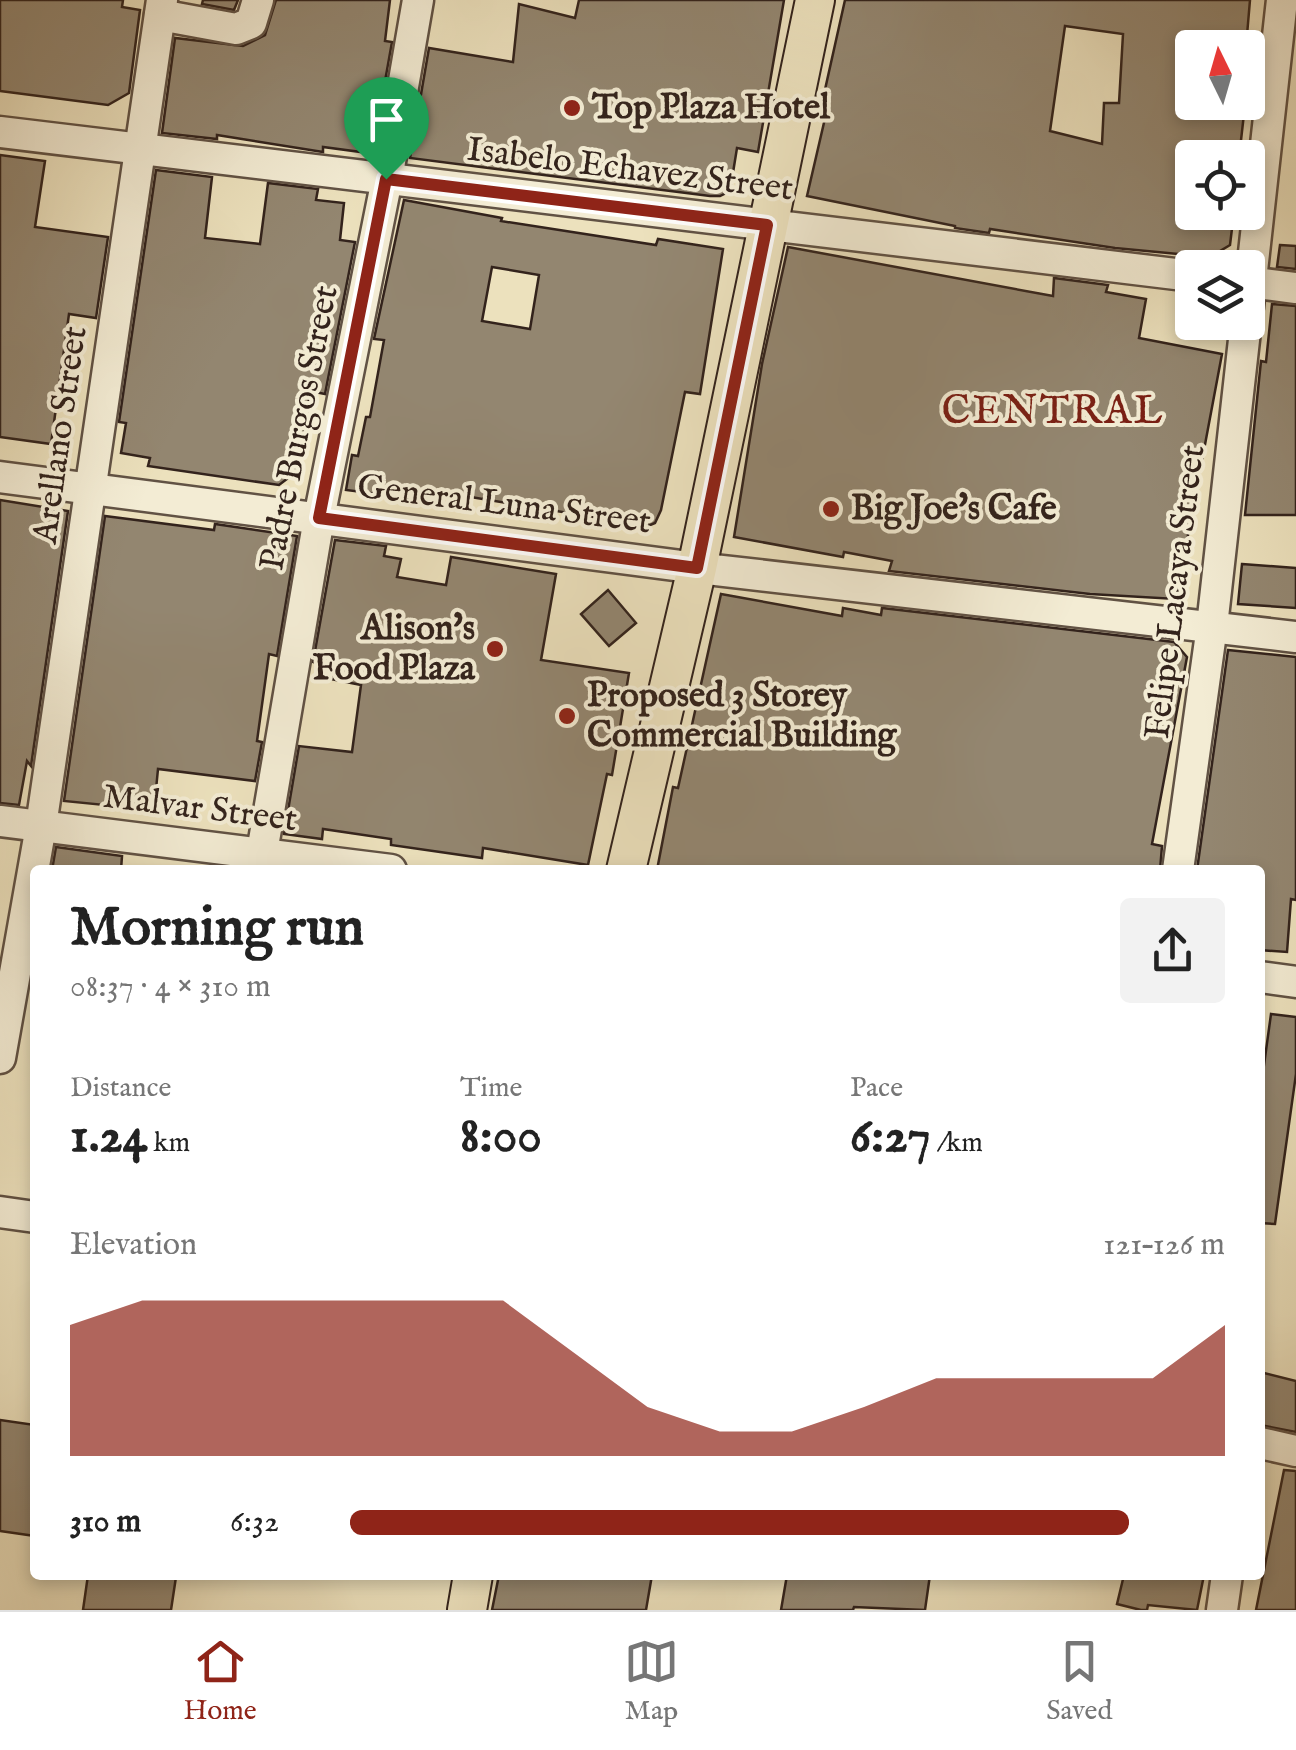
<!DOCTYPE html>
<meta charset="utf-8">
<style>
body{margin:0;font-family:"IM FELL English",serif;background:#f2f2f2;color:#222;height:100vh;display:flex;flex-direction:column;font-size:38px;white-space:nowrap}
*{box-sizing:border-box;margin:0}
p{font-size:32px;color:#767676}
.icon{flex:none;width:55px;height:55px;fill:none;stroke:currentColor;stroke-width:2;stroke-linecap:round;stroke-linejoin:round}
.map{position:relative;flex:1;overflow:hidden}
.panel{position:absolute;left:30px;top:865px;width:1235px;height:715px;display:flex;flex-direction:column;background:#fff;border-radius:10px;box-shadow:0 5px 15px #0003}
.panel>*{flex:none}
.needle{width:65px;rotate:355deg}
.fabs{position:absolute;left:1175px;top:30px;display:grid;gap:20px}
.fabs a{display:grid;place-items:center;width:90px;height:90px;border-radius:10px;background:#fff;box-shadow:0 5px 15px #0003;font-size:50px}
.pin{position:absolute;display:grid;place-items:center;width:85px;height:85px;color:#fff;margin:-102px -42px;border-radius:50% 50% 50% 0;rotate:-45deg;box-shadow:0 0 10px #0007}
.pin .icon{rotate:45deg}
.round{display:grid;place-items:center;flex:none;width:105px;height:105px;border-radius:10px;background:#f2f2f2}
.summary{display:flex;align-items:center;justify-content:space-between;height:170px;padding:0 40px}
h1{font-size:55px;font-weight:700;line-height:75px}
.stats{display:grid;grid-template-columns:repeat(3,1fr);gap:15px;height:170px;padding:10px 40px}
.stats div{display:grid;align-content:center}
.stats b{font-size:50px;font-weight:700}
.stats small{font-size:28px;font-weight:400}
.stats p{font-size:28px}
.chart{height:280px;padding:20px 40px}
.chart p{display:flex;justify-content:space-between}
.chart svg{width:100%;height:180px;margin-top:10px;fill:#8f2418;opacity:.7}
ul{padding:0 40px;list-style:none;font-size:32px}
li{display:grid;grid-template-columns:160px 120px 1fr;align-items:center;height:75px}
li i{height:25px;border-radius:12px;background:#8f2418}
.menu{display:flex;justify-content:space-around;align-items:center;height:140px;border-top:2px solid #e0e0e0;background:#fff;font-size:28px;color:#767676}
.menu a{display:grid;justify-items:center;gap:5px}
.menu .selected{color:#8f2418}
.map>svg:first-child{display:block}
</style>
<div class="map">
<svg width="1296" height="1610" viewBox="0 0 1296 1610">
<rect width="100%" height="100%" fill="#ece1bd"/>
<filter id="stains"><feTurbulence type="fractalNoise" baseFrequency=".002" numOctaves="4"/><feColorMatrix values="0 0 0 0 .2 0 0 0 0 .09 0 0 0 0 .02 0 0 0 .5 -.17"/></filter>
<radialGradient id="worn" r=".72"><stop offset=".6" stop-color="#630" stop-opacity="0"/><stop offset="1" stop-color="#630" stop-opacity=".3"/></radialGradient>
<!-- building -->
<g fill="#938670" stroke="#33231c" stroke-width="2.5" fill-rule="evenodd">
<polygon points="0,0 123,0 122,7 140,10 129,93 108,105 0,91"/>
<polygon points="203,0 238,0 234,10 202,4"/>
<polygon points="276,0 390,0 385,41 392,42 379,115 368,113 361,152 323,147 323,152 217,135 217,139 162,133 175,38 243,46 265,35"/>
<polygon points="579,0 784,0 758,152 737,148 731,185 726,193 720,196 710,196 410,158 429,48 513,62 519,4 575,18"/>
<path d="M845 0H1250L1246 47 1192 42V102L1245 105 1239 158H1192V212H1234L1230 245 1210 257 1115 248 990 229 989 233 955 228V226L807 196 826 114 820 112ZM1065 26 1123 34 1119 103H1104L1102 144 1050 131Z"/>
<polygon points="0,155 45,161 35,227 108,237 96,318 69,314 51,444 0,437"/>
<polygon points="156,170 212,177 205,238 260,244 268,183 318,189 316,200 344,203 340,240 355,242 325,394 310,391 300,469 279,485 148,466 150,458 121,453 126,423 119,422"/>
<path d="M404 200 502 218 501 221 656 245 658 239 723 249 700 394 685 392 661 510 655 523 648 526 428 490 426 500 346 490 352 455 358 456 366 417H370L384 340 374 339ZM492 267 539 275 530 329 482 321Z"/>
<polygon points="1280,245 1296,246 1296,269 1277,267"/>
<polygon points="788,247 1053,296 1054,278 1108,285 1106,292 1146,299 1139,338 1222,354 1176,599 1090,594 889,571 892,561 844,552 843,557 734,537 762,364"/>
<polygon points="1272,304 1296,306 1296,515 1245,515 1261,361 1266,362"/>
<polygon points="0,500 68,511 31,766 27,761 19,805 0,803"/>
<polygon points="105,516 214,530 215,524 297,536 277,656 269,654 257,741 262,742 255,781 158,769 154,810 64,801"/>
<polygon points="335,540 386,546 384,556 401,559 397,577 446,585 451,557 556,574 541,660 629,673 612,775 607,774 588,865 483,848 482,858 391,845 391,839 323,829 322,839 284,834 299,746 352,752 361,685 316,676 319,664 313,662"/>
<polygon points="1242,564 1296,568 1296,608 1238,604"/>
<polygon points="608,590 636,623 609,646 581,614"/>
<polygon points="721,594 842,616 843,608 881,615 882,608 1174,642 1187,657 1152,844 1162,846 1160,870 657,870 673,787 678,788"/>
<polygon points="1228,650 1296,657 1296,900 1291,899 1287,952 1260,950 1260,870 1197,870"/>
<polygon points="56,847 122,856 121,870 52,870"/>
<polygon points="1271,1014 1296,1017 1296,1074 1275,1224 1260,1223 1260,1094"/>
<polygon points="1260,1372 1296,1381 1296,1432 1260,1425"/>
<polygon points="0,1420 35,1425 35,1536 0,1531"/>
<polygon points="1284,1470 1296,1471 1296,1610 1256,1610"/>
<polygon points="88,1575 176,1577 171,1610 83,1610"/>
<polygon points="499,1575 652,1575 646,1610 492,1610"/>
<polygon points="787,1575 930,1575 925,1610 854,1607 853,1610 781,1610"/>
<polygon points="1124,1575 1204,1575 1197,1610 1148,1605 1147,1610 1141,1610 1117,1604"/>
</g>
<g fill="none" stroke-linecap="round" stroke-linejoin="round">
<defs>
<g id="minor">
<polyline points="160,15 236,29 251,23 258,0"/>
<polyline points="0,132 1192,276"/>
<polyline points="1248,282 1296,288"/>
<polyline points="1248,307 1282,0"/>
<polyline points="0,477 697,568 1296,637"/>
<polyline points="0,821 391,870"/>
<polyline points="259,870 319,518 387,179 418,0"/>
<polyline points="1178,870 1212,626 1246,322"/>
<polyline points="1260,977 1296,982"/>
<polyline points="0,1058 41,826 162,0"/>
<polyline points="0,1212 35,1217"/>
<polyline points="1260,1443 1296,1451"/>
<polyline points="1222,1610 1227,1575"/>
</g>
<g id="major">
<polyline points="626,870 697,568 815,0"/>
<polyline points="467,1610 473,1575"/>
</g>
</defs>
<!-- minor casing -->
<use href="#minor" stroke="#615244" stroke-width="35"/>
<!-- major casing -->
<use href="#major" stroke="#33231c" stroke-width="42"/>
<!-- minor -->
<use href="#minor" stroke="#f3ecd4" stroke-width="30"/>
<!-- major -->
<use href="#major" stroke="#ece1bd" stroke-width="38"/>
</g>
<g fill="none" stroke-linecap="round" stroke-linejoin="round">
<defs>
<polygon id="route" points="386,179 767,225 697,568 319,518"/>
</defs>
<!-- route casing -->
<use href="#route" stroke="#fff" stroke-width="20"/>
<!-- route -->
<use href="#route" stroke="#8f2418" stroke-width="12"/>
</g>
<!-- markers -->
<g fill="#8f2418" stroke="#f3ecd4" stroke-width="4">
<circle cx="572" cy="108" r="10"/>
<circle cx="831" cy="509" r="10"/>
<circle cx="495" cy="649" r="10"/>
<circle cx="567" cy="716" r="10"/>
</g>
<g text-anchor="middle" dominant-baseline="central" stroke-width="8" stroke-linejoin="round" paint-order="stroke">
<!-- poi labels -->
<g font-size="35" font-weight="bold" fill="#33231c" stroke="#f3ecd4" text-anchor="start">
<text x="592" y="108">Top Plaza Hotel</text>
<text x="851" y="509">Big Joe's Cafe</text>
<text x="475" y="629" text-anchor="end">Alison's<tspan x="475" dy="40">Food Plaza</tspan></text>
<text x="587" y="696">Proposed 3 Storey<tspan x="587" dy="40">Commercial Building</tspan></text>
</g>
<!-- street labels -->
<g font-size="35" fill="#33231c" stroke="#f3ecd4">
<text transform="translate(630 170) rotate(7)">Isabelo Echavez Street</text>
<text transform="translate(300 428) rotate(-79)">Padre Burgos Street</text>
<text transform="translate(61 435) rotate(-82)">Arellano Street</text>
<text transform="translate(504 505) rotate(7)">General Luna Street</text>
<text transform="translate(1176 592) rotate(-83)">Felipe Lacaya Street</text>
<text transform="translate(200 809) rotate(7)">Malvar Street</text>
</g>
<!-- quarter labels -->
<g font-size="40" letter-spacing="2.5" fill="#7a1f14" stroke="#f3ecd4">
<text x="1053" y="412">CENTRAL</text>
</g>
</g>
<rect width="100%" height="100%" filter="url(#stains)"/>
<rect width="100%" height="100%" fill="url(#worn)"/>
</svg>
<div class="fabs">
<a><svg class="needle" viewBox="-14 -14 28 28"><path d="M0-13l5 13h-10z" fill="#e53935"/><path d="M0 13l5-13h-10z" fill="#767676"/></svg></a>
<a><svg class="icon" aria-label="locate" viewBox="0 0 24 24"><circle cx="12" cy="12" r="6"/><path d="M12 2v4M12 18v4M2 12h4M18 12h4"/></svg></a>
<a><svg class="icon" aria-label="layers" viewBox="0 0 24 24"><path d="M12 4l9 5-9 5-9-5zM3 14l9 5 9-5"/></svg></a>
</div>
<div class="pin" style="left:386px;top:179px;background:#1e9e55"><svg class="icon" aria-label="arrive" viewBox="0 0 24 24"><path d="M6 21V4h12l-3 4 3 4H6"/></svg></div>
<section class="panel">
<div class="summary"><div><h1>Morning run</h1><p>08:37 · 4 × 310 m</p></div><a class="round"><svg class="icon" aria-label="share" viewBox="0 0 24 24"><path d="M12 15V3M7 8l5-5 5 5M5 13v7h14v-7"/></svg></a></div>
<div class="stats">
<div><p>Distance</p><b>1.24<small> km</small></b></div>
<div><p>Time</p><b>8:00</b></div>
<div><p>Pace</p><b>6:27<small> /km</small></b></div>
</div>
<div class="chart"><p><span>Elevation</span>121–126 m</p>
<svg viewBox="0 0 160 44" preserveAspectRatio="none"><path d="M0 44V12L10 6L20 6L30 6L40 6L50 6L60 6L70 19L80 32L90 38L100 38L110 32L120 25L130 25L140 25L150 25L160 12V44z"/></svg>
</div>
<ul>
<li><b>310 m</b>6:32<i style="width:89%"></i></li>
</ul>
</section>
</div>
<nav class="menu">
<a class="selected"><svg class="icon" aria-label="home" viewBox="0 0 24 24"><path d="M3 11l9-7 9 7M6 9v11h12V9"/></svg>Home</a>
<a><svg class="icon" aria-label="map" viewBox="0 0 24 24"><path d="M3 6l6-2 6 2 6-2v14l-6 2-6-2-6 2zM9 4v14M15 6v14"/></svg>Map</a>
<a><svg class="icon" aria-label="saved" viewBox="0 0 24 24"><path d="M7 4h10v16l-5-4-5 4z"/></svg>Saved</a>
</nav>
